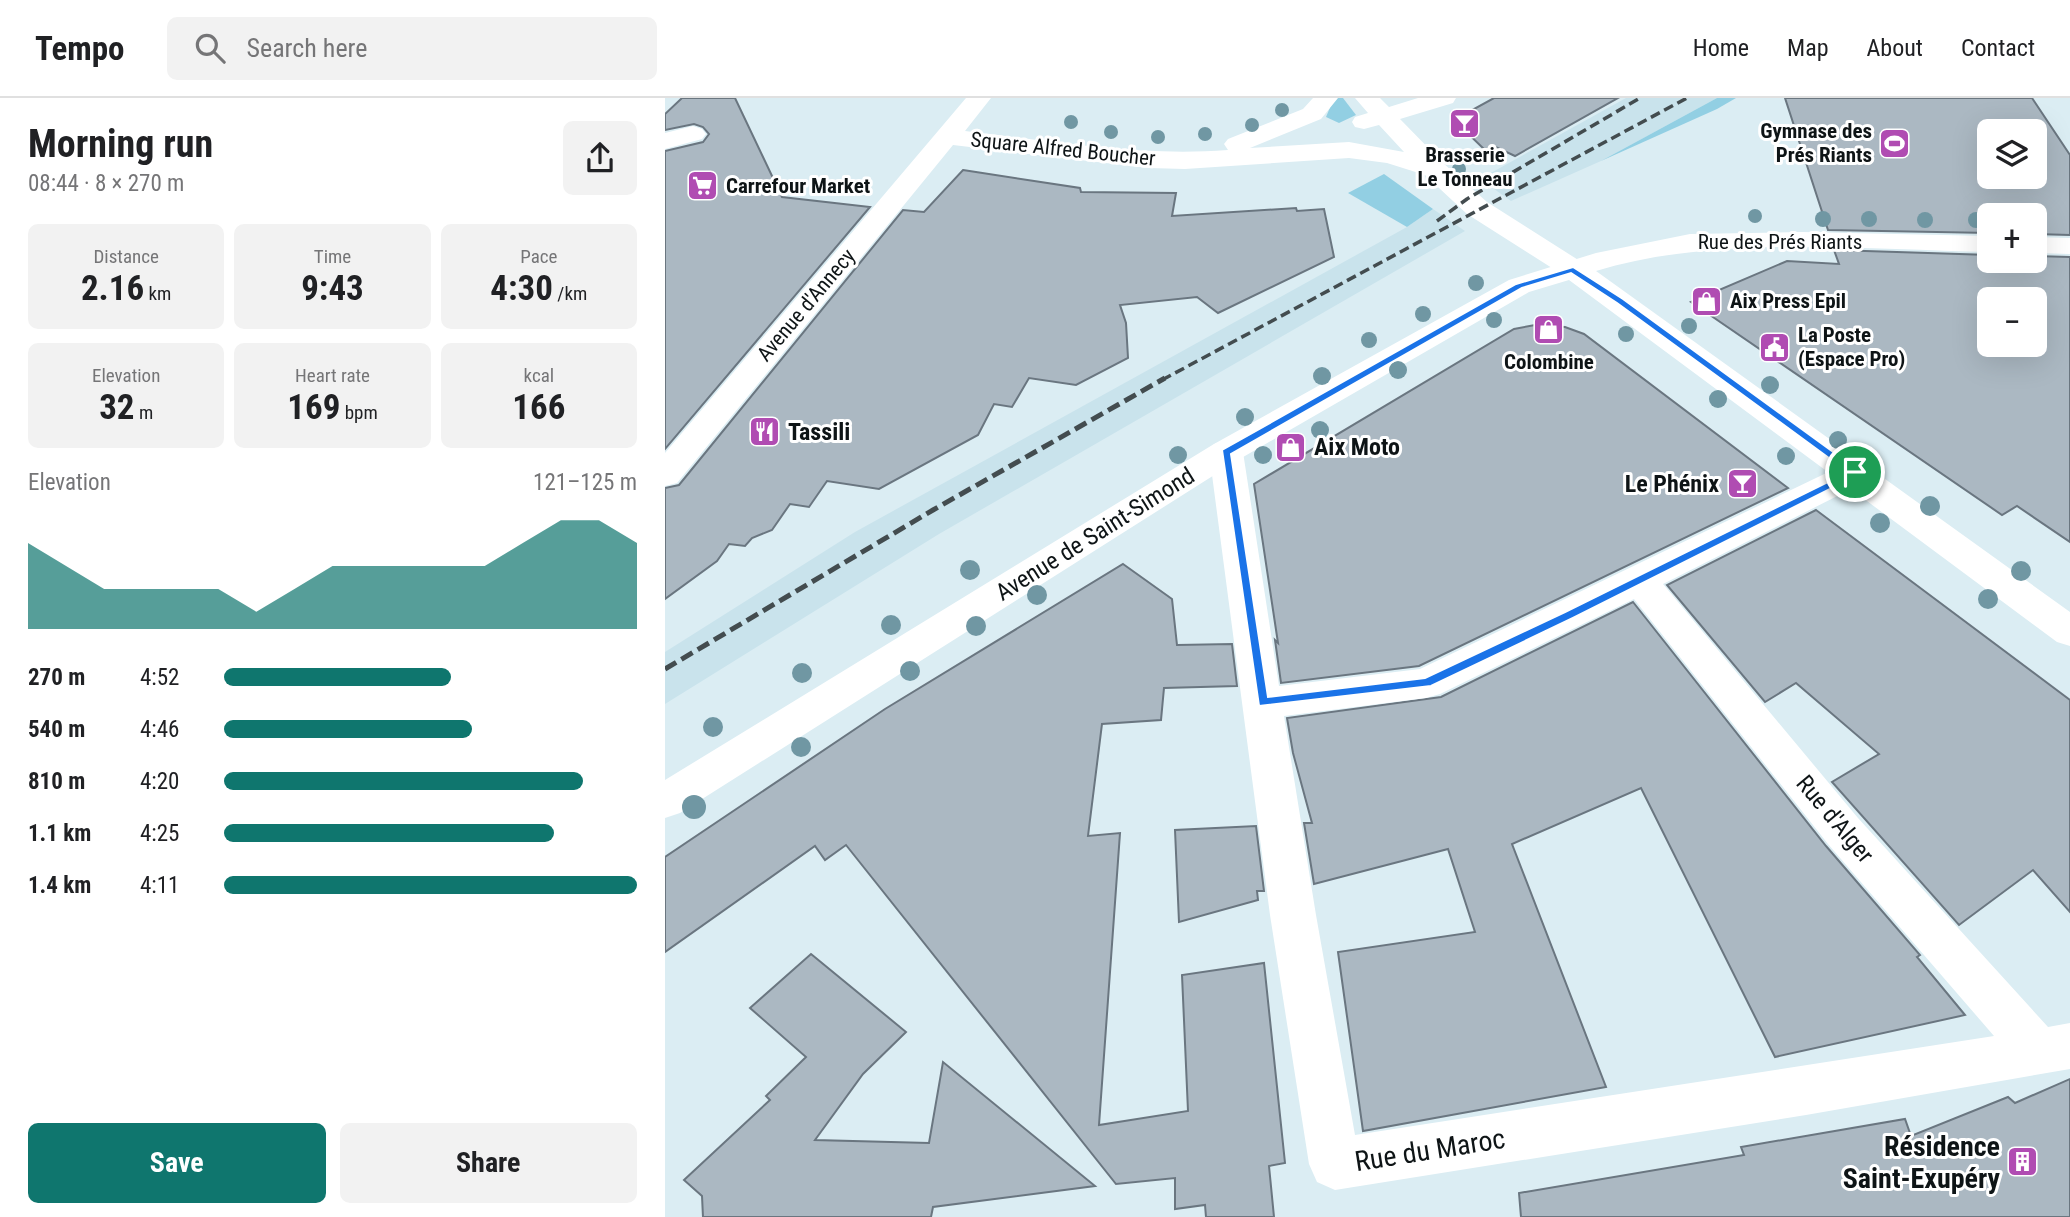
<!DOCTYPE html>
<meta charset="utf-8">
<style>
body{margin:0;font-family:"Roboto Condensed",sans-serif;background:#f2f2f2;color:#202124;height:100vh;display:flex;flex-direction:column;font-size:26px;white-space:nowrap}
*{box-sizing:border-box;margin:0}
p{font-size:23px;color:#757577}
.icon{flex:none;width:38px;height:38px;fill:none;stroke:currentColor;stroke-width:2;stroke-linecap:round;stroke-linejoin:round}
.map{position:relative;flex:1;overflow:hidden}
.panel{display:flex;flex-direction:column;background:#fff;width:665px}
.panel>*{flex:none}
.buttons{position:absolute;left:1312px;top:21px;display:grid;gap:14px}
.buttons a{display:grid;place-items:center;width:70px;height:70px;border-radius:10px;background:#fff;box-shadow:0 7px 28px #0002;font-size:35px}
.pin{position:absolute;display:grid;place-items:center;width:60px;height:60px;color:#fff;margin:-30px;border:4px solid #fff;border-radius:50%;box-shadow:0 2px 7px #0007}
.round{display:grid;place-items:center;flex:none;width:74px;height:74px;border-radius:10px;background:#f2f2f2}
.overview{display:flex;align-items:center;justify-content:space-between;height:119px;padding:0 28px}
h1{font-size:38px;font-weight:700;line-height:52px}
.metrics{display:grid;grid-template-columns:repeat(3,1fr);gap:10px;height:119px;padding:7px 28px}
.metrics div{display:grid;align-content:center;border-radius:10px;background:#f2f2f2;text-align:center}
.metrics b{font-size:35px;font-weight:700}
.metrics small{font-size:19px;font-weight:400}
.metrics p{font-size:19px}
.chart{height:196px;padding:14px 28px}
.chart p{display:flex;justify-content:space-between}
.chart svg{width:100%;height:126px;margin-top:7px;fill:#0f766e;opacity:.7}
.action{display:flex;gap:14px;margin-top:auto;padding:14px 28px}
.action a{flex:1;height:80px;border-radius:10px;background:#0f766e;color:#fff;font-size:28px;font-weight:700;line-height:80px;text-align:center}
.action a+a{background:#f2f2f2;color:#202124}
ul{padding:0 28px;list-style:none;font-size:23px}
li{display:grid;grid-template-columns:112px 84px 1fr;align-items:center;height:52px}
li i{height:18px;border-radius:9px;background:#0f766e}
header{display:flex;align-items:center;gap:42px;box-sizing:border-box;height:98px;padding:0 35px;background:#fff;border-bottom:2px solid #e0e0e0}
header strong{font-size:33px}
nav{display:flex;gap:38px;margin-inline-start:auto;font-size:24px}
.search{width:490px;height:63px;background:#f2f2f2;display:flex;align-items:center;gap:18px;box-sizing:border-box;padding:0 24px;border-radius:10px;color:#757577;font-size:26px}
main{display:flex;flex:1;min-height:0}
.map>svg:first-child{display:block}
</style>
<header>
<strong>Tempo</strong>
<div class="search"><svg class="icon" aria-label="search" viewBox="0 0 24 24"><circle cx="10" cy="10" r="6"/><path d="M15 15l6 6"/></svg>Search here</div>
<nav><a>Home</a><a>Map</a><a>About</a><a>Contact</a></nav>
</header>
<main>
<section class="panel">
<div class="overview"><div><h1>Morning run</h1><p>08:44 · 8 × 270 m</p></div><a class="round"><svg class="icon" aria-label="share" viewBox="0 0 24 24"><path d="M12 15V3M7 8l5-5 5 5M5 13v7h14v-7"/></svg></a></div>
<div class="metrics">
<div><p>Distance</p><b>2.16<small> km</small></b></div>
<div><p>Time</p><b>9:43</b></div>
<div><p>Pace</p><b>4:30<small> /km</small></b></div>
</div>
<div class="metrics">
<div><p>Elevation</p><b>32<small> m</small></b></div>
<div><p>Heart rate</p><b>169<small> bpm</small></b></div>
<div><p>kcal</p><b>166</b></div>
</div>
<div class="chart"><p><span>Elevation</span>121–125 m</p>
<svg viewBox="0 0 160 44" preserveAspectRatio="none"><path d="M0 44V14L10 22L20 30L30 30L40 30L50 30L60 38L70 30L80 22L90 22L100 22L110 22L120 22L130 14L140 6L150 6L160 14V44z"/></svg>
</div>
<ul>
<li><b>270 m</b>4:52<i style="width:55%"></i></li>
<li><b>540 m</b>4:46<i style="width:60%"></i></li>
<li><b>810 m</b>4:20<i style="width:87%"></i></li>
<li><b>1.1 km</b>4:25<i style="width:80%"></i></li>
<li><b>1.4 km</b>4:11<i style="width:100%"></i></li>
</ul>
<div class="action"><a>Save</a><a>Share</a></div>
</section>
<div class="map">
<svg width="1405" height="1119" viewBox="0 0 1405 1119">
<rect width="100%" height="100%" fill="#dbedf3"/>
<!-- built -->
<g fill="#c9e3ec">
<polygon points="961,0 1052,0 936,63 846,103 815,81"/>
<polygon points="768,111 800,133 274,436 0,606 0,554 190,434 742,129"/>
</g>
<!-- green -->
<g fill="#92cfe3">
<polygon points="669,0 678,0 691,17 674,25 661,19"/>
<polygon points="1052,0 1071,0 1052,11 936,63"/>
<polygon points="719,76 768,111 742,129 683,95"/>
</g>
<!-- building -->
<g fill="#abb8c2" stroke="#6a7680" stroke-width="2" fill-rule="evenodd">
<polygon points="17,0 70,0 117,99 205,109 0,351 0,53 38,44 44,36 38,29 29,26 0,32 0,16"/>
<polygon points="829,0 953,0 850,58 831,49 822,54 789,22"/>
<path d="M1120 0H1367L1405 57V137L1370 136V117H1325V135L1163 132ZM1325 33H1370V79H1325Z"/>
<polygon points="298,72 415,90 416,94 511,95 507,118 631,110 632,113 659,111 669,159 553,215 532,199 455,207 461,225 463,260 411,287 364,280 347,309 329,306 313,337 214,391 162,383 144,409 125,406 107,432 87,440 80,448 64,446 52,463 0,501 0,390 14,387 238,112 259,114"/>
<path d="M1169 152 1325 157V163H1370V158L1405 159V444L1352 408 1337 417 1026 204 1122 163 1174 166ZM1325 201H1370V247H1325Z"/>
<polygon points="870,227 900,229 919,236 1123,390 754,568 616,585 610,542 613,545 589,386 849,231"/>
<polygon points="1151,412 1405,602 1405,814 1368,772 1294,827 1167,684 1214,656 1131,585 1100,604 1002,487"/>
<polygon points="458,466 507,501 512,547 567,546 572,588 499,590 496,622 437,626 423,738 455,735 434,1027 523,1013 517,877 599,865 620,1065 604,1068 609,1119 541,1119 540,1107 510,1111 510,1080 451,1086 181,747 160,762 150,748 0,854 0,759 220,611"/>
<polygon points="968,504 1161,748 1255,857 1252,859 1300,917 1110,959 976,690 847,746 941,989 698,1033 673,854 810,834 783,751 649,786 639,725 647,725 628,655 622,620 776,599"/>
<polygon points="591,728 599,793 592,793 593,802 514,824 510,732"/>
<polygon points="146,856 241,934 198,976 150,1042 264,1045 278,964 430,1088 268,1109 266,1119 38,1119 37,1098 19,1082 105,1002 101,998 141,959 85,910"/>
<polygon points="1405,981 1405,1119 856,1119 854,1095 1079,1057 1076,1049 1240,1021 1246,1038 1343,999 1350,1005"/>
</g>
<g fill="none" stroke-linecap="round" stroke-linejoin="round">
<!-- minor -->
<g fill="#fff" fill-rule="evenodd">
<path d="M301 0H326L300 33C387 43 475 59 563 52L559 46 563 41 638 11 648 0H673L656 21 585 50 684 44 739 54 714 27 699 31 690 29 687 24 690 19 703 15 690 0H715L724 9 753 0H791L788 5 735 21 778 65 822 104 918 165 922 171 918 177 908 180 898 177 802 116 760 77 722 65 684 60 520 71 484 70 288 47 12 385 0 388V355Z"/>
<polygon points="28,28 37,31 41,36 37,41 0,51 0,35"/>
<path d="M561 343 573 346 578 354 614 588 755 571 1178 367 1190 364 1202 367 1207 375 1202 383 998 486 1193 720 1383 929 1405 925V971L1141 1017 670 1092 652 1084 644 1066 605 817 544 354 549 346ZM969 501 1163 746 1329 938 690 1037 651 817 619 618 761 600 775 596Z"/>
</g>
<!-- major -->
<g fill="#fff" fill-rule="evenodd">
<path d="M1137 134 1325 138V154C1199 152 1052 136 931 173L1405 514V548L1392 544 904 182 864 194 573 362 15 715 0 720V682L549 346 844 182 931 155 1025 136Z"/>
<polygon points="1370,139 1405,140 1405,156 1370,155"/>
</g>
<!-- rail-far1 -->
<g stroke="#434c4f" stroke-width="3.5" stroke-dasharray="10 5" stroke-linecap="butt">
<polyline points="772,123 802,101 975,0"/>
<polyline points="497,282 1022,0"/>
</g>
<!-- rail -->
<polyline stroke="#434c4f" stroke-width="5" stroke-dasharray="13 6" stroke-linecap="butt" points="0,571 268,412 500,280"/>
</g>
<!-- trees -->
<g fill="#7097a3">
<circle cx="617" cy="12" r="7"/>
<circle cx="406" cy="24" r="7"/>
<circle cx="587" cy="27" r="7"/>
<circle cx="446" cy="34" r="7"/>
<circle cx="540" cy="36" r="7"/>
<circle cx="493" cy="39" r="7"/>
<circle cx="794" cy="71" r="7"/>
<circle cx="1090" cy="118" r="7"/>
<circle cx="1158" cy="121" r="8"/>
<circle cx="1204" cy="121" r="8"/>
<circle cx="1260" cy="122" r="8"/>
<circle cx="1311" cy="122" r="8"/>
<circle cx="811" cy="185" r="8"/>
<circle cx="758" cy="216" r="8"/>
<circle cx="829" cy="222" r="8"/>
<circle cx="1024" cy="228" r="8"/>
<circle cx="961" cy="236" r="8"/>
<circle cx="704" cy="242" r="8"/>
<circle cx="733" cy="272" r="9"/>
<circle cx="657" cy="278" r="9"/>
<circle cx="1105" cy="287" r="9"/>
<circle cx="1053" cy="301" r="9"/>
<circle cx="580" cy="319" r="9"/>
<circle cx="655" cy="332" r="9"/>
<circle cx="1173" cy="342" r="9"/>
<circle cx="513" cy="357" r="9"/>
<circle cx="598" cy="357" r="9"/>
<circle cx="1121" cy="358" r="9"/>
<circle cx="1265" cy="408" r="10"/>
<circle cx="1215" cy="425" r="10"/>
<circle cx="305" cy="472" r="10"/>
<circle cx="1356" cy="473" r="10"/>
<circle cx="372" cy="497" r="10"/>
<circle cx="1323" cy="501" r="10"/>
<circle cx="226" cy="527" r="10"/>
<circle cx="311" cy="528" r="10"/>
<circle cx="245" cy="573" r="10"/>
<circle cx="137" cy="575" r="10"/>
<circle cx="48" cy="629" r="10"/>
<circle cx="136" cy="649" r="10"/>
<circle cx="29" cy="709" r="12"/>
</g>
<!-- route -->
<path fill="#1a73e8" stroke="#fff" stroke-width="2" fill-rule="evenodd" d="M908 169 958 201 1193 372V377L908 520 766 588 594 608 557 352 851 186ZM906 175 952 205 1183 374 900 514 760 580 603 599 566 356 857 190Z"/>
<!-- icons -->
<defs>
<symbol id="bar-square" viewBox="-11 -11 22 22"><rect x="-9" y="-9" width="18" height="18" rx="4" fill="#b04cb2" stroke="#fff"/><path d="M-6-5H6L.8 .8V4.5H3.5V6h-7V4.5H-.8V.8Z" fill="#fff"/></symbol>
<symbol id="stadium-square" viewBox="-11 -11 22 22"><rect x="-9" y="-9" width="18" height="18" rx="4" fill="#b04cb2" stroke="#fff"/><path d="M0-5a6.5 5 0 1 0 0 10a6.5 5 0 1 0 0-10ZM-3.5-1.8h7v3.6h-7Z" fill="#fff"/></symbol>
<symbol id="supermarket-square" viewBox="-11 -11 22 22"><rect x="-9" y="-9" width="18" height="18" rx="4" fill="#b04cb2" stroke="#fff"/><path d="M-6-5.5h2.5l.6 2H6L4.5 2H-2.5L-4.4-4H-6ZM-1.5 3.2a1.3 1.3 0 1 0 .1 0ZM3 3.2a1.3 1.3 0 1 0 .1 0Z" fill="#fff"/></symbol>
<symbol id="shop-square" viewBox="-11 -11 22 22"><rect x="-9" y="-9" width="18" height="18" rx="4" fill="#b04cb2" stroke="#fff"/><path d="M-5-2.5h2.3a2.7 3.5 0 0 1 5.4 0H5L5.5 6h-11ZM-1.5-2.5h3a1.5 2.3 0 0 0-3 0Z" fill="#fff"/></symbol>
<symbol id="civic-square" viewBox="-11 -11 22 22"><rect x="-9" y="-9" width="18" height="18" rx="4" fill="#b04cb2" stroke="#fff"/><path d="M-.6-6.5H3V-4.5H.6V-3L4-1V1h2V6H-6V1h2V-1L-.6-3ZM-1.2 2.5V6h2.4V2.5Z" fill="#fff"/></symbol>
<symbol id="restaurant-square" viewBox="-11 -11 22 22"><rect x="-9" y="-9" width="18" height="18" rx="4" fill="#b04cb2" stroke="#fff"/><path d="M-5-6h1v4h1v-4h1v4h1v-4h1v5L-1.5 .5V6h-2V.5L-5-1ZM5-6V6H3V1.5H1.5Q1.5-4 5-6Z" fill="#fff"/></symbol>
<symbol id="building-square" viewBox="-11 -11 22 22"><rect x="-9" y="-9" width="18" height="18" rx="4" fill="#b04cb2" stroke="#fff"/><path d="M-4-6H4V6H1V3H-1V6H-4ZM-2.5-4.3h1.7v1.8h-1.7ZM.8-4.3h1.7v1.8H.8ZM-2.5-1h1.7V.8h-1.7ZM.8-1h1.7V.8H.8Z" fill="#fff"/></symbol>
</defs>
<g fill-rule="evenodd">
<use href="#bar-square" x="782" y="8" width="35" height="35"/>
<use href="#stadium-square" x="1212" y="28" width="35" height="35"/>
<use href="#supermarket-square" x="20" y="70" width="35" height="35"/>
<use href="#shop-square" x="1024" y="186" width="35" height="35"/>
<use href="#shop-square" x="866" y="214" width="35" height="35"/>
<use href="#civic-square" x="1092" y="232" width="35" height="35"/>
<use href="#restaurant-square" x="82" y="316" width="35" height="35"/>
<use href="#shop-square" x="608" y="332" width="35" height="35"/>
<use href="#bar-square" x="1060" y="368" width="35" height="35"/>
<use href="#building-square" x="1340" y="1046" width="35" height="35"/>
</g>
<g text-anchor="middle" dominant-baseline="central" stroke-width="6" stroke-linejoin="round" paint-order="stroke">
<!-- far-poi labels -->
<g font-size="21" font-weight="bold" fill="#0e1416" stroke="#fff" text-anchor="start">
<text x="1207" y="33" text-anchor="end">Gymnase des<tspan x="1207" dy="24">Prés Riants</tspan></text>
<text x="800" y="57" text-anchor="middle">Brasserie<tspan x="800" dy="24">Le Tonneau</tspan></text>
<text x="61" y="88">Carrefour Market</text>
<text x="1065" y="203">Aix Press Epil</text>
<text x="1133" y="237">La Poste<tspan x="1133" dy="24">(Espace Pro)</tspan></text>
<text x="884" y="264" text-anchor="middle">Colombine</text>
</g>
<!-- far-street labels -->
<g font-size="21" fill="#0e1416" stroke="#fff">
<text transform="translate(398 51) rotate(6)">Square Alfred Boucher</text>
<text x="1115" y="144">Rue des Prés Riants</text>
<text transform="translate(141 207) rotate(-50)">Avenue d'Annecy</text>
</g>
<!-- poi labels -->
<g font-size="24" font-weight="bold" fill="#0e1416" stroke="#fff" text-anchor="start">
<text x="123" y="334">Tassili</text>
<text x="649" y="349">Aix Moto</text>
<text x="1054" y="386" text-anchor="end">Le Phénix</text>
</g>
<!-- street labels -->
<g font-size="24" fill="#0e1416" stroke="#fff">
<text transform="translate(430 436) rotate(-32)">Avenue de Saint-Simond</text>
<text transform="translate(1170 721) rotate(50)">Rue d'Alger</text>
</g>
<!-- near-poi labels -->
<g font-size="28" font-weight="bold" fill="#0e1416" stroke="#fff" text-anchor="end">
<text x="1335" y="1048">Résidence<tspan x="1335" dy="32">Saint-Exupéry</tspan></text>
</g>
<!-- near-street labels -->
<g font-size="28" fill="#0e1416" stroke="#fff">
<text transform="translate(765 1052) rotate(-9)">Rue du Maroc</text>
</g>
</g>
</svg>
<div class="buttons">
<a><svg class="icon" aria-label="layers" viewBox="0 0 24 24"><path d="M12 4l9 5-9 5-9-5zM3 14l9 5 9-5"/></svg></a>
<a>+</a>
<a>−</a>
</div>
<div class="pin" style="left:1190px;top:374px;background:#1e9e55"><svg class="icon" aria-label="arrive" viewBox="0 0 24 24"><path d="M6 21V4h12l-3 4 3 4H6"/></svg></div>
</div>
</main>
